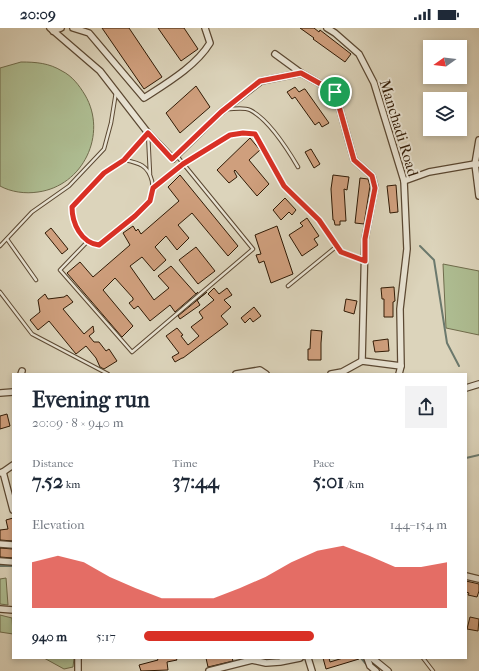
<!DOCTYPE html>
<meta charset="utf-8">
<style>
body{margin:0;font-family:"IM FELL French Canon",serif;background:#f2f2f3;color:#1f2937;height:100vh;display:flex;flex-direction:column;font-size:15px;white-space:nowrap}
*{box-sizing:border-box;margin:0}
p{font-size:13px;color:#747a83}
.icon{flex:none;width:22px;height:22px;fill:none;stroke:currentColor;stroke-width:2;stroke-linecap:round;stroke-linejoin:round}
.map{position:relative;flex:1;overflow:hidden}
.side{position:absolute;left:12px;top:345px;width:455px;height:286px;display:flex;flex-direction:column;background:#fff;border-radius:0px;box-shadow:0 2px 6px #0003}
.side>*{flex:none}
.needle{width:26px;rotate:256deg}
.buttons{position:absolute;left:423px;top:12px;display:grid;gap:8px}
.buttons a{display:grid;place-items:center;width:44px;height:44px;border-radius:0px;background:#fff;box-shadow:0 2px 6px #0003;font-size:20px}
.pin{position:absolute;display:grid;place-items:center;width:34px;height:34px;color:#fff;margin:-17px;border:2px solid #fff;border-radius:50%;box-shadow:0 1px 4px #0007}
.round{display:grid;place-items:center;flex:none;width:42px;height:42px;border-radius:0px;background:#f2f2f3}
.overview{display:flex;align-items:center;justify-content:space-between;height:68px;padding:0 20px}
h1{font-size:22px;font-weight:700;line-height:30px}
.stats{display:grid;grid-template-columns:repeat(3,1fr);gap:6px;height:68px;padding:4px 20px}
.stats div{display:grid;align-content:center}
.stats b{font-size:20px;font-weight:700}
.stats small{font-size:11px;font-weight:400}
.stats p{font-size:11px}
.chart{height:112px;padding:8px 20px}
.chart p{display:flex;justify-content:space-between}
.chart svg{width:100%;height:72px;margin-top:4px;fill:#d93025;opacity:.7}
ul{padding:0 20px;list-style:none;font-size:13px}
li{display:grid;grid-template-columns:64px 48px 1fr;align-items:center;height:30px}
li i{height:10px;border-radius:5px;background:#d93025}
.status{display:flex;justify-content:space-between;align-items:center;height:28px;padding:0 20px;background:#fff;direction:ltr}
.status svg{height:11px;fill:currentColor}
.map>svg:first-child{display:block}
</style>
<div class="status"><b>20:09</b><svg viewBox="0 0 49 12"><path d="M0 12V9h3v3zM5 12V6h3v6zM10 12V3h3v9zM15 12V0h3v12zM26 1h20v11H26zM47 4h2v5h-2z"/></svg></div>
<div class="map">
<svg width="479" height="643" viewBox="0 0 479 643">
<rect width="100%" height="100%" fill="#dcd4bb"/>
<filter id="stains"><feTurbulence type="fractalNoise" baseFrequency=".005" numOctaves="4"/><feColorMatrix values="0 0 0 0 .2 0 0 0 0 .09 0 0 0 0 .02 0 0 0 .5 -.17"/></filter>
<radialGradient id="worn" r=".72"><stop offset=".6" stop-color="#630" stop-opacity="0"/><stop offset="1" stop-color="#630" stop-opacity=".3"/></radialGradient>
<!-- green -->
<g fill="#aebd92" stroke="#6f6c4c">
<path d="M21 34C36 34 49 35 62 43 72 48 79 57 85 67 108 106 83 158 38 164 25 166 11 164 0 158V40Z"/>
<polygon points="443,236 479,243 479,307 446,300"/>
<polygon points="6,550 8,577 0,576 0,551"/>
<polygon points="0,587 12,590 13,606 0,604"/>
<polygon points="44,630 74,630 73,639 64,641"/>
</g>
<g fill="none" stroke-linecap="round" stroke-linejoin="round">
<!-- stream -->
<g stroke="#6b796d" stroke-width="2">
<polyline points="420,218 434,232 447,315 459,338"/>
<polyline points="466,430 479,427"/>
<polyline points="0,538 13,538"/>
<polyline points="361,630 367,637"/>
</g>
</g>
<!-- building -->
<g fill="#cf9f7d" stroke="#301a05">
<polygon points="102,0 129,0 162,49 144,61"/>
<polygon points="158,0 184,0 198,21 181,33"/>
<polygon points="300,0 314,0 319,4 320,2 351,26 345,34 313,11 314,10"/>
<polygon points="196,58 210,79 180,105 166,85"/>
<polygon points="295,59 299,64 304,61 305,61 329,95 322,99 319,94 315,97 295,69 292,71 287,64"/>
<polygon points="250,110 260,122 249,132 269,156 257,168 235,142 234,143 237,149 229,155 217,142"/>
<polygon points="311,121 320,136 314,140 305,124"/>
<polygon points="180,147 238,218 228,228 192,185 178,197 189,210 177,222 166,208 155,219 166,232 154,243 142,229 130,238 154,272 169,260 158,248 171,238 196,266 198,264 175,284 170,277 150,293 138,278 134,281 129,275 133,272 133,270 115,250 103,262 133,298 122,309 67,245 80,234 93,249 130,217 123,205 133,198 136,203 138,201 141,206 179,173 168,159"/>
<polygon points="333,147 349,149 347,162 344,161 346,193 340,193 340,197 335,197 334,192 333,192 331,161"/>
<polygon points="360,150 368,151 370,158 364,196 355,195"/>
<polygon points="396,157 398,184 390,185 387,158"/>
<polygon points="285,170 296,182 292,187 289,184 281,192 273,182"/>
<polygon points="307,190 319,208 314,211 318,217 302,228 289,207 303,198 300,195"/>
<polygon points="277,198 293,246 271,255 264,233 259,235 256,227 261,226 255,207"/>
<polygon points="51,200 68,221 62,226 45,205"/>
<polygon points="196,219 215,243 198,256 179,232"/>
<polygon points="394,259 395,273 393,274 393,289 384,289 384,271 382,271 381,260"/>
<polygon points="214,260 219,266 227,260 232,267 224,272 231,279 221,288 228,296 183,330 182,330 175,334 172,329 179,325 166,308 177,300 183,307 181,308 188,317 199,308 191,299 203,290 199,284 214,272 208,266"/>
<polygon points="207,264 197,272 200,277 180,291 178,288"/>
<polygon points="45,266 48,271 64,269 67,267 73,274 63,281 84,306 93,298 94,304 89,308 94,314 99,314 106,323 109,321 117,333 104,341 100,339 96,330 86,318 76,326 49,293 38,302 30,292 40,284 38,272"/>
<polygon points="346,271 357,273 354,286 344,283"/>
<polygon points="254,279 261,288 253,294 250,290 245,295 241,290"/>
<polygon points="311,302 322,303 321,315 321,332 308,332 308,321 310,321"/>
<polygon points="388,311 389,323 375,324 373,313"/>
<polygon points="7,386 10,398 0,401 0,388"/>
<polygon points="13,490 13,513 0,512 0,502 8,501 6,492"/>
<polygon points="0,520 13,521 13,530 0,529"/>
<polygon points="466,553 479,556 479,563 477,569 468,567 469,565 466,564"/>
<polygon points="470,589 479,591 478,603 467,601"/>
<polygon points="157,630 176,630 177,632 167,634 168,642 141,643 139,637 158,632"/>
<polygon points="206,630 232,630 233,633 208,639"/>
<polygon points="323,630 329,630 330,634 343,630 359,630 359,631 326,641"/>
</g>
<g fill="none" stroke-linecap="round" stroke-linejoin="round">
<defs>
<g id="service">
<path d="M228 81C234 81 244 79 250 82 268 91 288 122 298 139"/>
<polyline points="125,132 148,105 150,146"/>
<polyline points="153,160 183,136 230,107 243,105 255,106 284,158 319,192 341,224 363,232"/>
<polyline points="7,211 36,252"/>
<path d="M88 213C77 202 72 195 72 179L104 145 125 132C139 135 148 137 152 153 153 160 153 169 149 174 137 190 115 205 99 217H94L88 213 60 242 132 324 253 221 177 128"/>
<polyline points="0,218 32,184 69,158 104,121 111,95 116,64"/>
<polyline points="288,258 337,218"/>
<polyline points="0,264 32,306 108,346"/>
<polyline points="423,630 433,643"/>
</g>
<g id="minor">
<polyline points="50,0 100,43 148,105 173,131 221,84 261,53 301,45 335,64 354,132 372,148 375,159 365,211 362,333 401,338"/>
<path d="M73 0 89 5 144 70C167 55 196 38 210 15L205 0"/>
<polyline points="327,0 335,5 359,26 374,55 404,153 407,221 400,281 401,338 399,346"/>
<polyline points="53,3 61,0"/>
<polyline points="275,26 301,45"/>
<polyline points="479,112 475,136 479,136"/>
<polyline points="404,153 429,144 475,136 479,168"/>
<polyline points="21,346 22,343"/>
<polyline points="236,346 260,342 266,346"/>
<polyline points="331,346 342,344 362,333"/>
<polyline points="466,360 479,356"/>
<polyline points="0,365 13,364"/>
<polyline points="3,444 13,482"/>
<polyline points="0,445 3,444 13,437"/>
<polyline points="0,516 13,517"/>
<polyline points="0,533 13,534"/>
<polyline points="466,548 479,551"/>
<polyline points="0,581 13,582"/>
<polyline points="78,630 78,643"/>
<polyline points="308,630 312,643"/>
<polyline points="367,630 370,638 376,643"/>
<polyline points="372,630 388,643"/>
<polyline points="209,643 252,632 266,635 280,634 300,630"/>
</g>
</defs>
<!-- service casing -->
<use href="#service" stroke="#5b4832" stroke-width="4.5"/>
<!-- minor casing -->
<use href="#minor" stroke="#5b4832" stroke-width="8"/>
<!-- service -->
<use href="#service" stroke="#e8e3d3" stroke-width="2.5"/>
<!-- minor -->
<use href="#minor" stroke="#e8e3d3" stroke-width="5.5"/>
</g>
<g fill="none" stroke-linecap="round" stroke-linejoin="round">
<defs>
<path id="route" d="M301 45 335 64 354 132 372 148 375 160 365 211V233L341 224 319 192 284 158 255 106 243 105 230 107 183 136 153 160 150 173 135 188 99 217C81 215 72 195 72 179L104 145 124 132 148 105 172 131 221 84 260 53Z"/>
</defs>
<!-- route casing -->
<use href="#route" stroke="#fff" stroke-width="8"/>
<!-- route -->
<use href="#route" stroke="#d93025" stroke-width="5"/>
</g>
<g text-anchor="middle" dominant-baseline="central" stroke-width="4" stroke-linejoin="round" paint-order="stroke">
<!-- street labels -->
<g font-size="15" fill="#301a05" stroke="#e8e3d3">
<text transform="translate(399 100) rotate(73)">Manchadi Road</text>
</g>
</g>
<rect width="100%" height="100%" filter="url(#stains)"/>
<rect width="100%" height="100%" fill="url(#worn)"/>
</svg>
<div class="buttons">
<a><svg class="needle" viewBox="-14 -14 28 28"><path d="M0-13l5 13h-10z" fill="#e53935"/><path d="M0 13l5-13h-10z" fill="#747a83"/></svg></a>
<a><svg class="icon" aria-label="layers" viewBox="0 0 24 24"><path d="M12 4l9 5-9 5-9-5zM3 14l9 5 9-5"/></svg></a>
</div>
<div class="pin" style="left:335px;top:64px;background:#1e9e55"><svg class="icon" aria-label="arrive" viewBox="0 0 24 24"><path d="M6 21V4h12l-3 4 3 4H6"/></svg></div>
<section class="side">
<div class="overview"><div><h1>Evening run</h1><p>20:09 · 8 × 940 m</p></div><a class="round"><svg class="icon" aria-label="share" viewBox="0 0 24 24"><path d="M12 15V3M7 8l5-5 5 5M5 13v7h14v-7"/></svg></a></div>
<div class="stats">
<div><p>Distance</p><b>7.52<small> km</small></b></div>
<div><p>Time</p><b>37:44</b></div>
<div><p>Pace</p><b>5:01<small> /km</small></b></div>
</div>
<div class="chart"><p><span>Elevation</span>144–154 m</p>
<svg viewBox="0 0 160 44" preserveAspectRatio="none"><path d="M0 44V16L10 12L20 16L30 25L40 32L50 38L60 38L70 38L80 32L90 25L100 16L110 9L120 6L130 12L140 19L150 19L160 16V44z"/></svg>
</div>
<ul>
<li><b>940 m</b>5:17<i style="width:56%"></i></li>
</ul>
</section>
</div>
